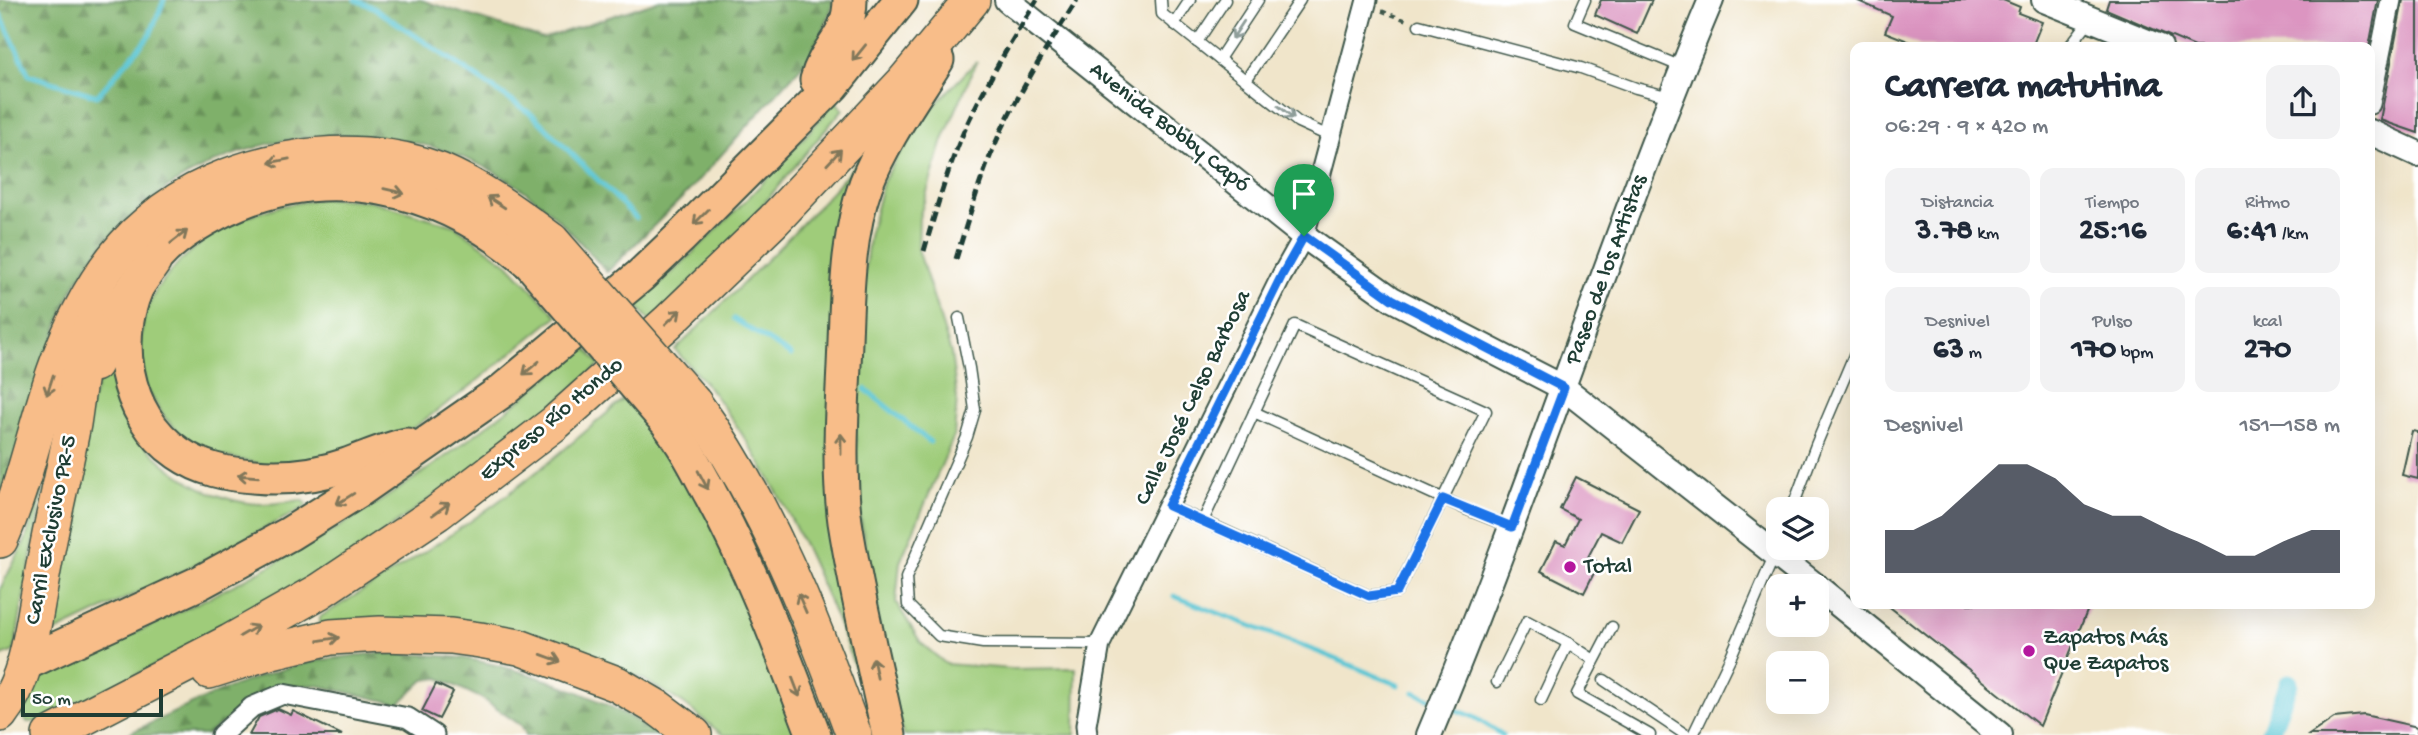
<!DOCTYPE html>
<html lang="es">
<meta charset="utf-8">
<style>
body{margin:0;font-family:"Gochi Hand",sans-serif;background:#f2f2f3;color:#1f2937;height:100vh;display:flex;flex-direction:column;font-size:26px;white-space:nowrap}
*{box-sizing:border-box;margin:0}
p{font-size:23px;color:#747a83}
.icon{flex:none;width:38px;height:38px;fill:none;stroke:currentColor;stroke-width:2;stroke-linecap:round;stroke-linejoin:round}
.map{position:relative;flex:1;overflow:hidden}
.side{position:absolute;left:1850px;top:42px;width:525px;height:567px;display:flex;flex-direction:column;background:#fff;border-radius:14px;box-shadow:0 7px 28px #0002}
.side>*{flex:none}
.buttons{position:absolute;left:1766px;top:497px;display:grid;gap:14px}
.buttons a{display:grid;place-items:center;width:63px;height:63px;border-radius:14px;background:#fff;box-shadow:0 7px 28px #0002;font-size:35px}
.scale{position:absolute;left:21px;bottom:18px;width:142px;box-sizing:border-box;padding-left:7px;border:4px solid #1f3d34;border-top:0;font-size:19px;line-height:24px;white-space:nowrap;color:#1f3d34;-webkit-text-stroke:5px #fff;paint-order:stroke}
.pin{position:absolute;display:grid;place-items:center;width:60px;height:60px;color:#fff;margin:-72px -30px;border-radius:50% 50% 50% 0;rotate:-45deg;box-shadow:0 0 7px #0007}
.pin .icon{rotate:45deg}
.round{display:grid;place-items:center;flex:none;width:74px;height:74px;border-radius:14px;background:#f2f2f3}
.head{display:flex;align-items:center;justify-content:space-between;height:119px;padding:0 35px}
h1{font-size:38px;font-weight:700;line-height:52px}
.stats{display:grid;grid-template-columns:repeat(3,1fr);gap:10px;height:119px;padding:7px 35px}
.stats div{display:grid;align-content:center;border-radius:14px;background:#f2f2f3;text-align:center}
.stats b{font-size:30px;font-weight:700}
.stats small{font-size:19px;font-weight:400}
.stats p{font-size:19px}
.chart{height:196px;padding:14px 35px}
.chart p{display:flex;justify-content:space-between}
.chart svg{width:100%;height:126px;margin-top:7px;fill:#111827;opacity:.7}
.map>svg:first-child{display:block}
</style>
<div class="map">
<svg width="2418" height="735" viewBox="0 0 2418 735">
<defs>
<pattern id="forest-firs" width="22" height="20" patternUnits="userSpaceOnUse" patternTransform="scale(1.75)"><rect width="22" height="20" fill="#7fb06a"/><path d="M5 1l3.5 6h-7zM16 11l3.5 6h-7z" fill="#679058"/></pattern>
</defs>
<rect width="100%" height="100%" fill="#fff"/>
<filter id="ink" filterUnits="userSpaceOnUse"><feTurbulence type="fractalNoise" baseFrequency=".0143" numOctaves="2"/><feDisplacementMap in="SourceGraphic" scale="14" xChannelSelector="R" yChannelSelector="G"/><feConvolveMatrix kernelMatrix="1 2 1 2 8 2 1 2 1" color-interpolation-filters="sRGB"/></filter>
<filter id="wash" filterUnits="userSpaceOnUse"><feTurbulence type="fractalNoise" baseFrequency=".00686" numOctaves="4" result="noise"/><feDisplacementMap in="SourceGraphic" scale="28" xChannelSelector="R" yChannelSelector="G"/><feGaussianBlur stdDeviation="1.57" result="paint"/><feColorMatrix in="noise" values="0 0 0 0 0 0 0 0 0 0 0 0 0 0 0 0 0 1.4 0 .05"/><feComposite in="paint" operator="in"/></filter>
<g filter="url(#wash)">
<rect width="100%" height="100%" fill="#f0e5ca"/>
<!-- grass -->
<g fill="#9fcc7a" stroke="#5f8457" stroke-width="2">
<polygon points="977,61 943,140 919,218 918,249 951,353 957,398 954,436 900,562 896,602 921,643 946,664 1012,669 1076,668 1075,735 903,735 883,655 855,483 856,347 869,236 883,182 905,144 930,110"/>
<path d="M835 101 843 109 733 240 651 322 637 306C706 241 775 175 835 101Z"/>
<path d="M877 139 847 234 868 704C830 595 784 487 714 394 702 378 688 364 675 350 745 282 815 215 877 139Z"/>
<polygon points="325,198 371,201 455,226 508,264 557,316 467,389 416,426 380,446 274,467 213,454 189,442 166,419 146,388 139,353 144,315 157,288 179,262 211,234 241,218 281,206"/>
<path d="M585 347 600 365 513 440 295 595 44 721 27 722 18 713 34 680C152 625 272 572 382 500 453 454 519 402 585 347Z"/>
<path d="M110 358C113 375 115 395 122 411 144 460 210 505 264 504 277 504 290 501 302 500L307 504 304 508 175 575 49 635 43 625 86 420 106 359Z"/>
<path d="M627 396 664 437 707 508 809 735H723L684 704 641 678 555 641 508 629 320 625V617C374 584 427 552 478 516 530 480 579 437 627 396Z"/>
<polygon points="44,484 14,651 0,657 0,589 25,541"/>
</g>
<!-- forest -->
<g fill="url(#forest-firs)" stroke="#4f764f" stroke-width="2">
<path d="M0 0H421L543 39 660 0H832V8L816 50 687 193 607 272C579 241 551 208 516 185 394 106 229 122 125 222 118 229 109 236 103 244 91 258 79 277 71 293 59 317 52 347 43 373 29 414 14 456 0 498Z"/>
<path d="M382 653C408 655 436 654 463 658 524 669 607 697 657 735H526L522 726 481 698 439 678 424 680 399 704 315 685 292 686 255 699 206 735H126C190 705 257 670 328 659 346 656 364 655 382 653Z"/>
</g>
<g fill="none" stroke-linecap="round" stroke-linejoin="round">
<!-- stream -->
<g stroke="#59c5d3" stroke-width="5">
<polyline points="355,0 373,7 534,116 636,218"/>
<polyline points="0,14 29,75 97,96 150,35 164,0"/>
<polyline points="734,319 791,355"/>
<polyline points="865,389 930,442"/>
<polyline points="1174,596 1326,655 1398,685"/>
<polyline points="1414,692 1437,702"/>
<polyline points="1449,707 1474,717 1503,735"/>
</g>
<!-- canal -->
<polyline stroke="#59c5d3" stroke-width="19" points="2269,735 2289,683"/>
</g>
<g id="blocks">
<!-- building -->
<g fill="#dc95c1">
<polygon points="1601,0 1652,0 1637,34 1595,15"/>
<polygon points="1856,0 2003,0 2020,7 2018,13 2042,22 2032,47 1923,47 1885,32 1892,16"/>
<polygon points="2109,0 2378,0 2369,47 2195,47 2106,9"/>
<polygon points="2403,0 2418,0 2418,133 2380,120"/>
<polygon points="2412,431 2418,432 2418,479 2402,475"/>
<polygon points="1576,477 1639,509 1622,542 1601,532 1588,557 1599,563 1584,593 1541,571 1556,541 1565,545 1578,519 1560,509"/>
<polygon points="1886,604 2090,604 2040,726"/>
<polygon points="436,684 453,692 439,719 422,711"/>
<polygon points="278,709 291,715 293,711 342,735 249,735 259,717"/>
<polygon points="2364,715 2418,727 2418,735 2309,735 2334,718"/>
</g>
</g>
</g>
<g filter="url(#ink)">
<use href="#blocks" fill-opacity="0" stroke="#3e564a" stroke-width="2"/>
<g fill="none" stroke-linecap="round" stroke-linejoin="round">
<defs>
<g id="service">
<polyline points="1161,0 1162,14 1298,122 1331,137"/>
<polyline points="1585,0 1575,23 1682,67"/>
<polyline points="1174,24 1190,0"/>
<polyline points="1419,25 1581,68 1636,88 1670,97"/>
<polyline points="1197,42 1225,0"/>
<polyline points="2069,47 2090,20"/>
<polyline points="1219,59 1258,0"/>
<polyline points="1246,80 1300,0"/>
<polyline points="959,318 969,368 975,410 967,437 906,578 908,605 939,636 983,643 1100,644"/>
<polygon points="1295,325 1486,411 1397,592 1369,596 1203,521"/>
<polyline points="1254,412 1468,510 1511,527"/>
<polyline points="1168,506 1203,521"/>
<polyline points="1792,509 1816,445 1855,353"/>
<polyline points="1612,627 1577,694 1650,735"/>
<polyline points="1568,643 1594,660"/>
<polyline points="1604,680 1686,735"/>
<polyline points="1497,682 1527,621 1568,643 1541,700"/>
<polyline points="1693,735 1731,656 1774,556"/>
</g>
<g id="minor">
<polyline points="2370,104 2391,0"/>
<polyline points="221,735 252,707 283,694 408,718 434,735"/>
<polyline points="1087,735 1086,725 1100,644 1282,275 1304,236 1367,0"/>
</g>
<g id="tertiary">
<polyline points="1007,0 1304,236 1392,299 1564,388 1816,586"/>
<polyline points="2044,0 2160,47"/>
<polyline points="2370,132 2418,154"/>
<polyline points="1816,586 2000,735"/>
<path d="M1429 735C1531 493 1609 242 1711 0"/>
</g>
<g id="trunk">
<path d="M817 80C825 48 850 37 850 0"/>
<path d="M667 422C685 445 697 469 711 495 753 572 783 654 814 735"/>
<path d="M407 445C386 449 367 458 347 465 318 475 284 479 253 476 226 474 201 469 178 453 124 417 110 333 142 277 159 247 187 229 217 213 324 157 443 186 530 263"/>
<polyline points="26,663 201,582 289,534 361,489 502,391 640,276 681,237 833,85 901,0"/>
<path d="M889 735C874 664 856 593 845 522 837 462 843 402 845 341 847 289 848 234 866 184 883 140 912 100 937 60"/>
</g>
<g id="motorway">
<polyline points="94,364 117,313 153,262"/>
<path d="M694 403C766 501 813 622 854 735"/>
<path d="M0 540C33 466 42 382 81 310 98 277 120 246 149 222 221 159 350 135 440 171 481 188 517 215 552 241"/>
<polyline points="209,671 272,651 331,637 380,634 451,636 480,640 519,647 617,684 658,708 694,735"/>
<path d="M0 714C29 676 32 627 41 582 50 529 63 477 73 424 78 392 80 360 90 329"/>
<polyline points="50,735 230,642 320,591 437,513 555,423 668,322 774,220 904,82 972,0"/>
</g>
</defs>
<!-- service casing -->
<use href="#service" stroke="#3e564a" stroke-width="13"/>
<!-- minor casing -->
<use href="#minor" stroke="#3e564a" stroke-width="23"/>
<!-- tertiary casing -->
<use href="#tertiary" stroke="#3e564a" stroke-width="28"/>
<!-- trunk casing -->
<use href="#trunk" stroke="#3e564a" stroke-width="37"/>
<!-- motorway casing -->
<use href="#motorway" stroke="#3e564a" stroke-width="38"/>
<!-- path -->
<polyline stroke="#3e564a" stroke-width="3.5" stroke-dasharray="5 5" stroke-linecap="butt" points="1382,11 1408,21"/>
<!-- service -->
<use href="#service" stroke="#fff" stroke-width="10"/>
<!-- minor -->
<use href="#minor" stroke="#fff" stroke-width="19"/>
<!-- tertiary -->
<use href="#tertiary" stroke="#fff" stroke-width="24"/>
<!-- trunk -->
<use href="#trunk" stroke="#f8bd89" stroke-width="33"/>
<!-- motorway -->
<use href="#motorway" stroke="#f8bd89" stroke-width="35"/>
<!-- rail -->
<g stroke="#1f3d34" stroke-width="5" stroke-dasharray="10 5" stroke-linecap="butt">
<path d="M924 251C937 206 950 160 970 118 990 77 1013 38 1037 0"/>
<path d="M956 259C969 216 982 172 1001 131 1023 85 1050 43 1077 0"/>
</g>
<defs>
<polyline id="trunk-bridge" points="530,263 667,422"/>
<polyline id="motorway-bridge" points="552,241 694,403"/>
</defs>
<!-- trunk-bridge casing -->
<use href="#trunk-bridge" stroke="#3e564a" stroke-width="37" stroke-linecap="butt"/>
<!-- motorway-bridge casing -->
<use href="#motorway-bridge" stroke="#3e564a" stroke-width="38" stroke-linecap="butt"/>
<!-- trunk-bridge -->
<use href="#trunk-bridge" stroke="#f8bd89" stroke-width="33"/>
<!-- motorway-bridge -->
<use href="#motorway-bridge" stroke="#f8bd89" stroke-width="35"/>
</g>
<!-- one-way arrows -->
<defs><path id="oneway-shaft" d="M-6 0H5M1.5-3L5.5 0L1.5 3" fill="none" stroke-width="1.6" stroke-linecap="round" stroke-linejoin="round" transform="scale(1.75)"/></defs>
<g stroke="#8f9e9a">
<use href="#oneway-shaft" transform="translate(1238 30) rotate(123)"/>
<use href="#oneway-shaft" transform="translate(1286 112) rotate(39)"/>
</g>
<g stroke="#81775a">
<use href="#oneway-shaft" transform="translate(859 53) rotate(129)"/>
<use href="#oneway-shaft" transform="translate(834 157) rotate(-47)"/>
<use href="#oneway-shaft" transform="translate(279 161) rotate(169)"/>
<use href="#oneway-shaft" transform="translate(394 191) rotate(13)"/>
<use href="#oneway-shaft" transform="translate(496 202) rotate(-147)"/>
<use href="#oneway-shaft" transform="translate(701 217) rotate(135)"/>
<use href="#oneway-shaft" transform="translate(179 237) rotate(-38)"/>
<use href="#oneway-shaft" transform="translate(673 317) rotate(-43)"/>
<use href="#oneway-shaft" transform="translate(531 368) rotate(140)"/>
<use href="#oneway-shaft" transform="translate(50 385) rotate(108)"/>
<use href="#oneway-shaft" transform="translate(841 444) rotate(-90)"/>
<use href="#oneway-shaft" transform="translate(248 476) rotate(-175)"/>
<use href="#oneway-shaft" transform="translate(703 480) rotate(62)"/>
<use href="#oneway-shaft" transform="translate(345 499) rotate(148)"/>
<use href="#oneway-shaft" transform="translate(441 509) rotate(-36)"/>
<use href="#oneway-shaft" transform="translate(802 603) rotate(-114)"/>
<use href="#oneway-shaft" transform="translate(249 631) rotate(-30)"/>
<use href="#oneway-shaft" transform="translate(329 639) rotate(-9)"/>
<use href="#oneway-shaft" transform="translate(551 658) rotate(20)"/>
<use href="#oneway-shaft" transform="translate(875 668) rotate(-102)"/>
<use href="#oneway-shaft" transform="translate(796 687) rotate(69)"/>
</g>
</g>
<g fill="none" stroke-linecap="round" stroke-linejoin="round" filter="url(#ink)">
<defs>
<polygon id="route" points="1304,236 1392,299 1564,388 1512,527 1443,499 1397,592 1369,596 1168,506 1282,275"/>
</defs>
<!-- route casing -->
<use href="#route" stroke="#fff" stroke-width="14"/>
<!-- route -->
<use href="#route" stroke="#1a73e8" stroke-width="9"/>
</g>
<!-- markers -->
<g fill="#b5179e" stroke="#fff" stroke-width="2.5">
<circle cx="1570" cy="567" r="7"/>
<circle cx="2029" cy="651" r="7"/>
</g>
<g text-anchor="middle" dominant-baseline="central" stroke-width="5" stroke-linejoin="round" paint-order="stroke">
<!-- street labels -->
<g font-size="23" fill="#1f3d34" stroke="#fff">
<text transform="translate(1169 128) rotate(38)">Avenida Bobby Capó</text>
<text transform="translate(1607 270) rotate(-70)">Paseo de los Artistas</text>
<text transform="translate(1194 398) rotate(-64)">Calle José Celso Barbosa</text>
<text transform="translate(552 420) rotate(-40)">Expreso Río Hondo</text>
<text transform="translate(52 530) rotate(-79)">Carril Exclusivo PR-5</text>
</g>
<!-- poi labels -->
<g font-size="23" fill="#1f3d34" stroke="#fff" text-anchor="start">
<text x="1584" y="567">Total</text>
<text x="2043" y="638">Zapatos Más<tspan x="2043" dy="26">Que Zapatos</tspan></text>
</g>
</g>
</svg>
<div class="buttons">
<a><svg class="icon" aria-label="layers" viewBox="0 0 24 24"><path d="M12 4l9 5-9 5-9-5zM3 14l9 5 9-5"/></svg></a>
<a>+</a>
<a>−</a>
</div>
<div class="scale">50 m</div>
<div class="pin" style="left:1304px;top:236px;background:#1e9e55"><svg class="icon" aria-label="arrive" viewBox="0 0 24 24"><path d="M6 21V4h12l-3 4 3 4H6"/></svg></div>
<section class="side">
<div class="head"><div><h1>Carrera matutina</h1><p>06:29 · 9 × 420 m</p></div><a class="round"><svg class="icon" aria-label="share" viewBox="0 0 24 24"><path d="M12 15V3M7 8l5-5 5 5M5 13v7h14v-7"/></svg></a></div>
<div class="stats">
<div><p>Distancia</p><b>3.78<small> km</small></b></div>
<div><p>Tiempo</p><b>25:16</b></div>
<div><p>Ritmo</p><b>6:41<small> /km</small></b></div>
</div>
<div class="stats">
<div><p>Desnivel</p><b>63<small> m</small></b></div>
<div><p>Pulso</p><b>170<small> bpm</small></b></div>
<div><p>kcal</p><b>270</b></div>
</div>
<div class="chart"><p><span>Desnivel</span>151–158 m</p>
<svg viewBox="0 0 160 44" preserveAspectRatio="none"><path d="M0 44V29L10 29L20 24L30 15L40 6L50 6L60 11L70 20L80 24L90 24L100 29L110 33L120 38L130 38L140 33L150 29L160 29V44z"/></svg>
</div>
</section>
</div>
